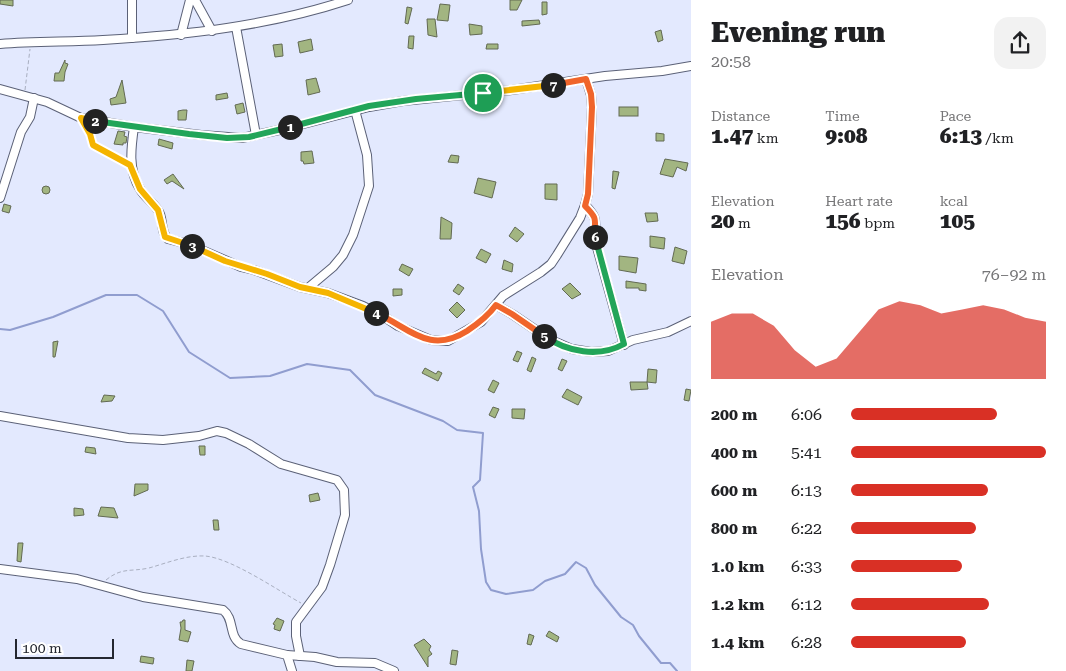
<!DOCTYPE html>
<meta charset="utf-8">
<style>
body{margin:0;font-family:"Roboto Serif",serif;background:#f2f2f2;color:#202124;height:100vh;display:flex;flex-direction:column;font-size:19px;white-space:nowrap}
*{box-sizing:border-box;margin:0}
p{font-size:16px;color:#757577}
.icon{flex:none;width:28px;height:28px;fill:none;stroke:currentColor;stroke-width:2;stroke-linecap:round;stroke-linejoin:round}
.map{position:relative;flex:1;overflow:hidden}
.panel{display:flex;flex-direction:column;background:#fff;width:375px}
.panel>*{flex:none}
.scale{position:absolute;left:15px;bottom:12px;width:99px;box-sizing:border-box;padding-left:5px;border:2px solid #242730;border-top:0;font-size:14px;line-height:18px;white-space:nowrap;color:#242730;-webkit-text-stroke:4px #fff;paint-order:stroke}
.pin{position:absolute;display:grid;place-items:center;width:42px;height:42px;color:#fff;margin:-21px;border:2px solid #fff;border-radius:50%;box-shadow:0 1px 5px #0007}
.km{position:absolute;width:25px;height:25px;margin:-12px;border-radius:50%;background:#222;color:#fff;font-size:14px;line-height:25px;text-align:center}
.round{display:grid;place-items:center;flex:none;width:52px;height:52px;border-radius:15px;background:#f2f2f2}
.head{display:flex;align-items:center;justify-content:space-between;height:85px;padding:0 20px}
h1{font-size:28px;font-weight:800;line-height:38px}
.figures{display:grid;grid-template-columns:repeat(3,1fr);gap:8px;height:85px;padding:5px 20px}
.figures div{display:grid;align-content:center}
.figures b{font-size:21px;font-weight:800}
.figures small{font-size:14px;font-weight:400}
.figures p{font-size:14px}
.chart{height:140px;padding:10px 20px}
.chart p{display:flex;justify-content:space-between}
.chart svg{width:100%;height:90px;margin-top:5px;fill:#d93025;opacity:.7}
ul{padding:0 20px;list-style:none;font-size:16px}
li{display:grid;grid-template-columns:80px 60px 1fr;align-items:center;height:38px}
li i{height:12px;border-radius:6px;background:#d93025}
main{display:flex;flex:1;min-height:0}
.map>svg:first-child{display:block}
</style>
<main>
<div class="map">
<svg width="691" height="671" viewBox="0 0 691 671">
<rect width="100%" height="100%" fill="#e3e9fe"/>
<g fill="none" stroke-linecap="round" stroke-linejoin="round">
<!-- stream -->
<polyline stroke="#909dcf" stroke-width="2" points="0,329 10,330 53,317 106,295 137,295 163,311 189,352 230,378 270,376 307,364 350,370 375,395 443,421 457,430 483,433 480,480 473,487 479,511 481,549 486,582 491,590 506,594 533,590 545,581 565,574 576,562 586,568 595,585 621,617 633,625 639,636 661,663 670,663 677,671"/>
</g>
<!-- building -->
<g fill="#a2b581" stroke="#626a53">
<polygon points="0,0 13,0 13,6 0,4"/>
<polygon points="510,0 522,0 517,10 510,10"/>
<polygon points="542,2 547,2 547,14 542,15"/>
<polygon points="440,4 450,5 448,21 437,20"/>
<polygon points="407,7 412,8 408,24 405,23"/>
<polygon points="427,19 435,19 437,37 428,35"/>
<polygon points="539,20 540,24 522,26 522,21"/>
<polygon points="469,24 482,26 482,34 470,35"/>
<polygon points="661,30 663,40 658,42 655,32"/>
<polygon points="409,36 414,36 413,49 408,48"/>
<polygon points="311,39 313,50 300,53 298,42"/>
<polygon points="282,44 283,56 275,57 273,45"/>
<polygon points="487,44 498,44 498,49 486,49"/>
<polygon points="65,60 65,63 68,64 65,72 64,81 54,81 55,73 59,73"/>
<polygon points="316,78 320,92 308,95 306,80"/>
<polygon points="122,80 126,103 111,105 110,99 116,97"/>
<polygon points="227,93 228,98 216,100 216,95"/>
<polygon points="243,103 245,112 237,114 235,105"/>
<rect x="619" y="107" width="19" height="9"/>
<polygon points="183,110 187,110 186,120 178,120 178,111"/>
<polygon points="118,131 125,132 124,136 127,137 126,143 123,143 123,145 114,144"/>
<polygon points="656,133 664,134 664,141 656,141"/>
<polygon points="159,139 173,143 172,149 158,145"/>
<polygon points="312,151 314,163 304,164 303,161 301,161 301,152"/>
<polygon points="451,155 459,156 458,163 448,162"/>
<polygon points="665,159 688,163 686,171 677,167 673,177 660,174"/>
<polygon points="613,171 619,172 615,189 612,188"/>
<polygon points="173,174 184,189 172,181 167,184 164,180"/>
<polygon points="478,178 496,182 492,198 474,193"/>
<polygon points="545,184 557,184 557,200 545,199"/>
<circle cx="46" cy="190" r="4"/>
<polygon points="4,204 11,206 9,213 2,211"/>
<polygon points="645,213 657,213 658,221 647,222"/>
<polygon points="441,217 452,223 451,239 440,239"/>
<polygon points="515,227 524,234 517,242 509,236"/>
<polygon points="650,236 665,238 664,249 650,247"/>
<polygon points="675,247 687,251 684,264 672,261"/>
<polygon points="481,249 491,254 486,263 476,258"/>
<polygon points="619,256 638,258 636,273 619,270"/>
<polygon points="504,260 513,264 512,272 502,269"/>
<polygon points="402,264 413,269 409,276 399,270"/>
<polygon points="626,281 646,284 646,291 639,290 639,288 626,288"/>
<polygon points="570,283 581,294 572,299 562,289"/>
<polygon points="458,284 464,288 459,295 453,291"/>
<polygon points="393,289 402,289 402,295 393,296"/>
<polygon points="457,302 465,310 457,318 449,310"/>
<polygon points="58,341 55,357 53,357 53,342"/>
<polygon points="517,351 522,353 518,362 513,360"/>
<polygon points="532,357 536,359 531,372 527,370"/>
<polygon points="562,359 567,361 562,371 558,369"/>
<polygon points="425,368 436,374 438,371 442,373 438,381 422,373"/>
<polygon points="648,369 657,370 656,383 647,382 648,389 631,390 630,382 647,382"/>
<polygon points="493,380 499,383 494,393 488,390"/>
<polygon points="567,389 582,397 578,405 562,397"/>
<polygon points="686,389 691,390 689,401 684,400"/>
<polygon points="104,395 115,396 112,401 101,402"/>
<polygon points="493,407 499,409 495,418 489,415"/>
<polygon points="512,409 525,409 524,419 512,418"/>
<polygon points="199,446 205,446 205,455 200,455"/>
<polygon points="86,447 95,448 96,454 85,452"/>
<polygon points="135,484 148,484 148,490 134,496"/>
<polygon points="318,493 320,500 310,502 309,495"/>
<polygon points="101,507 114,508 118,518 98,516"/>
<polygon points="74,508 83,509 84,515 74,516"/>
<polygon points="213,520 218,520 219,530 214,530"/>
<polygon points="18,543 23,543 21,562 17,561"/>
<polygon points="277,618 284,621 280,631 274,629 275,625 273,624"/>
<polygon points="183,620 185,620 185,630 191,632 188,642 179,640 181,628 180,622 182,622"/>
<polygon points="549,631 559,637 557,642 546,636"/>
<polygon points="529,634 534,636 531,645 527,644"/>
<polygon points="424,639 431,646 429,650 432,654 428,657 428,667 414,645"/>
<polygon points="452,650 458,651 456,665 450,664"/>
<polygon points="141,656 154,658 153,664 140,662"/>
<polygon points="187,660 194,661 192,671 186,671"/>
</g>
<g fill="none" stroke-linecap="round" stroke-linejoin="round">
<defs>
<g id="minor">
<polyline points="195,0 212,31"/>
<polyline points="236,27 256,135"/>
<polyline points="181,35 190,0"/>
<polyline points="132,38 132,0"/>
<path d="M0 44C34 41 69 42 103 40 186 35 269 26 348 0"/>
<path d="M0 89 47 102 81 118 134 127C131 148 128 170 140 189 145 198 156 204 160 214 163 222 161 233 168 239L188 244 241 267 254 270 300 287 328 293 363 306 383 316 398 326 431 340 448 341 481 322 503 296 541 272 551 264 557 255 580 218 585 205 588 194 592 107 591 95 586 79"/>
<polyline points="134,127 201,135 242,138 284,129 369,107 403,101 512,90 605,76 662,71 691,66"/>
<polyline points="0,198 21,132 30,117 34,98"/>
<path d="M585 205C600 221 594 221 595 240L624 345"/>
<polyline points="308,288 333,267 343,255 353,235 369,186 367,155 355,110"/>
<polyline points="496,305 512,314 549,339 572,349 591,352 608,351 633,340 668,332 691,321"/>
<polyline points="0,416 128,438 163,440 199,436 217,431 226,433 249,444 281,464 337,480 344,490 345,515 330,565 322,587 296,622 296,636 300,656"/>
<path d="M0 569 77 579 143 597 223 610C235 619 228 636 241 644L287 655 292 671"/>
<polyline points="287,655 315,657 337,662 375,663 394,671"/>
</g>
</defs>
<!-- minor casing -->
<use href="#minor" stroke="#5b6177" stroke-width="10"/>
<!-- path -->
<g stroke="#a9afc0" stroke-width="1" stroke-dasharray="4 2.5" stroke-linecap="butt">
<polyline points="25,90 30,49"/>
<polyline points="85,126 90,134 93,145 123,162"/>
<path d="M106 580C122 567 131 572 149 568 167 563 186 555 205 556 231 558 277 590 301 603"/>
</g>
<!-- minor -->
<use href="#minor" stroke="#fff" stroke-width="8"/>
</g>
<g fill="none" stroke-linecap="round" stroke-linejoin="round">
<defs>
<polyline id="split-1" points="290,127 369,106 416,99 483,93"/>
<polyline id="split-2" points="95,121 189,134 227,138 249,137 290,127"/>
<polyline id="split-3" points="95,121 81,118 90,134 93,145 130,165 140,189 158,210 165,237 192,246"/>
<polyline id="split-4" points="192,246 225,261 267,274 300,287 328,293 376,313"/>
<path id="split-5" d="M376 313C410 328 429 355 467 331 479 323 488 316 496 305L512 314 544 336"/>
<path id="split-6" d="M544 336C567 352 599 358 624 344L595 237"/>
<path id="split-7" d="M553 85 586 79 591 94 592 107 588 194 585 206C599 220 594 219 595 237"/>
<polyline id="split-8" points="483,93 553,85"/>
</defs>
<!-- split-1 casing -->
<use href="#split-1" stroke="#fff" stroke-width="10"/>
<!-- split-2 casing -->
<use href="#split-2" stroke="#fff" stroke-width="10"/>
<!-- split-3 casing -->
<use href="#split-3" stroke="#fff" stroke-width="10"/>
<!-- split-4 casing -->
<use href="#split-4" stroke="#fff" stroke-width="10"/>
<!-- split-5 casing -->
<use href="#split-5" stroke="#fff" stroke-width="10"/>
<!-- split-6 casing -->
<use href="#split-6" stroke="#fff" stroke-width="10"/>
<!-- split-7 casing -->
<use href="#split-7" stroke="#fff" stroke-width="10"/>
<!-- split-8 casing -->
<use href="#split-8" stroke="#fff" stroke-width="10"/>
<!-- split-1 -->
<use href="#split-1" stroke="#22a559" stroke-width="6"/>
<!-- split-2 -->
<use href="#split-2" stroke="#22a559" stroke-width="6"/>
<!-- split-3 -->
<use href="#split-3" stroke="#f5b400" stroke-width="6"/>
<!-- split-4 -->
<use href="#split-4" stroke="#f5b400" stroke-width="6"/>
<!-- split-5 -->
<use href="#split-5" stroke="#f0652b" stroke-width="6"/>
<!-- split-6 -->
<use href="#split-6" stroke="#22a559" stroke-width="6"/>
<!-- split-7 -->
<use href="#split-7" stroke="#f0652b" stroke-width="6"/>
<!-- split-8 -->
<use href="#split-8" stroke="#f5b400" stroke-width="6"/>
</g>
</svg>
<div class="scale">100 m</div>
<div class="pin" style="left:483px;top:93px;background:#1e9e55"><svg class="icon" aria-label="arrive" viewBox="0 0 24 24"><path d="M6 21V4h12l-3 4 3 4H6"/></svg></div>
<b class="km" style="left:290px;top:127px">1</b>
<b class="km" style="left:95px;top:121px">2</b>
<b class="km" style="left:192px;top:246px">3</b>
<b class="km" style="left:376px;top:313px">4</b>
<b class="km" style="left:544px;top:336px">5</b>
<b class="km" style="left:595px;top:237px">6</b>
<b class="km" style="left:553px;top:85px">7</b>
</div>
<section class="panel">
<div class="head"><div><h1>Evening run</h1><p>20:58</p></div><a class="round"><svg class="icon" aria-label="share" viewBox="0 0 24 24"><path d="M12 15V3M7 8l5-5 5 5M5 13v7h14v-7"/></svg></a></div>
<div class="figures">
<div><p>Distance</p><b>1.47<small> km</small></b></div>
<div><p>Time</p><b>9:08</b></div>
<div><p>Pace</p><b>6:13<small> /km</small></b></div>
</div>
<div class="figures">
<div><p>Elevation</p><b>20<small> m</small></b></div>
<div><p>Heart rate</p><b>156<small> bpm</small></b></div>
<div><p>kcal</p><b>105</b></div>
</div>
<div class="chart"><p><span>Elevation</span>76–92 m</p>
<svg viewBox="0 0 160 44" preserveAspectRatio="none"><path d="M0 44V16L10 12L20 12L30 18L40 30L50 38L60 34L70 22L80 10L90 6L100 8L110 12L120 10L130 8L140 10L150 14L160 16V44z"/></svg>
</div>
<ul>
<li><b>200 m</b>6:06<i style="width:75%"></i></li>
<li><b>400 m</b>5:41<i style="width:100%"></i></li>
<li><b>600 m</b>6:13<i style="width:70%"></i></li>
<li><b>800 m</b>6:22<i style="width:64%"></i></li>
<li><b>1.0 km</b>6:33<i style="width:57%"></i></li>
<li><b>1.2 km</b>6:12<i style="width:71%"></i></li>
<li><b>1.4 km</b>6:28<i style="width:59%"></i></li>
</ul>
</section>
</main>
